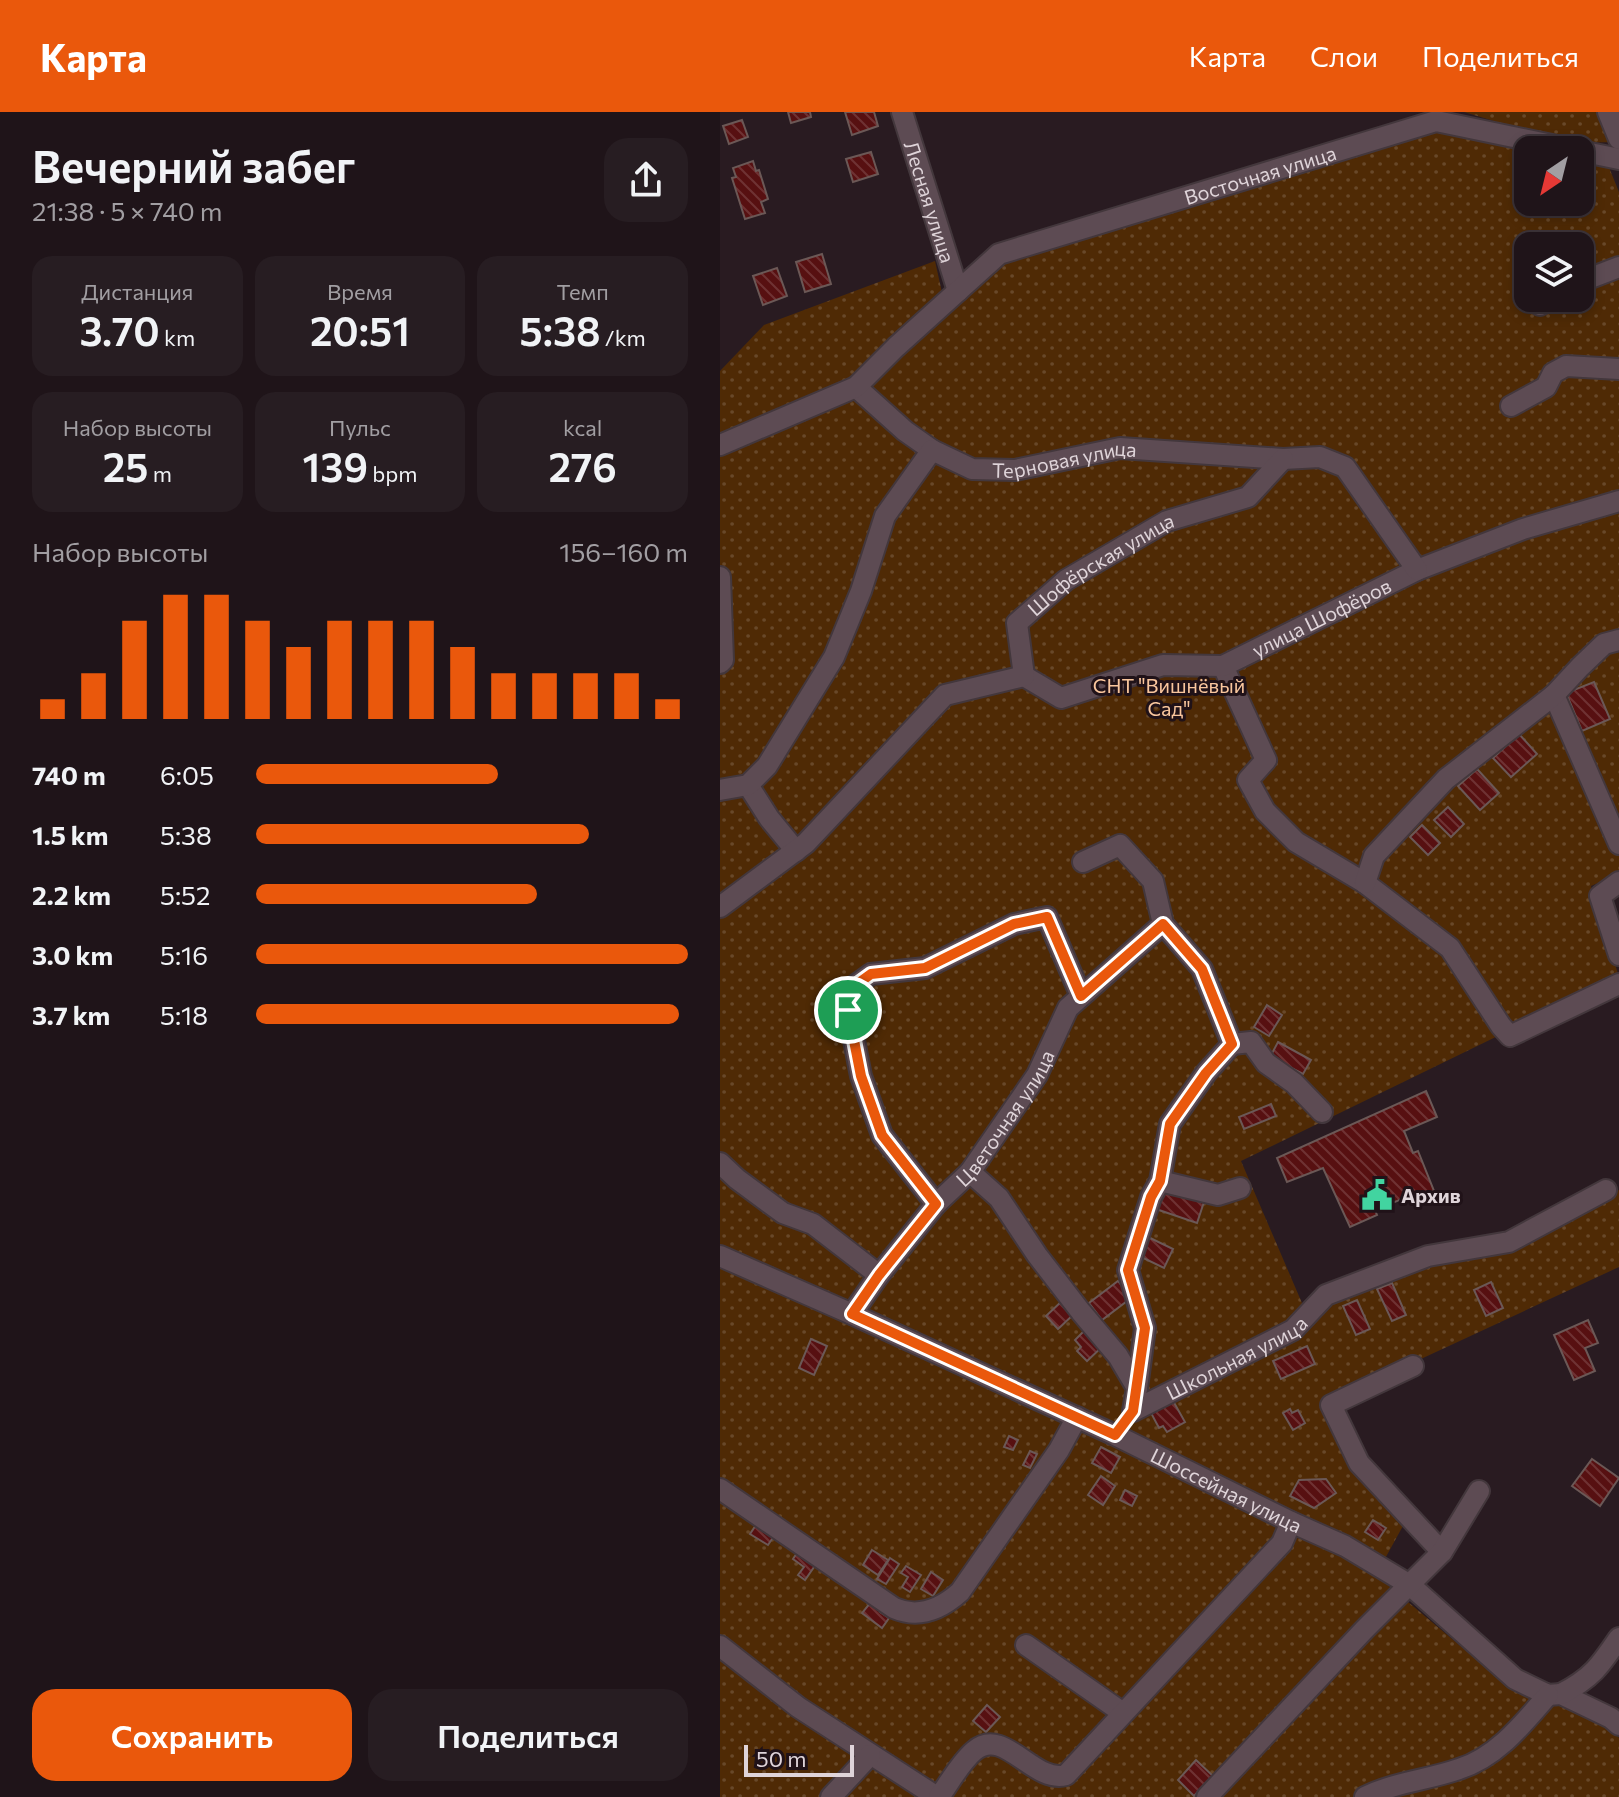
<!DOCTYPE html>
<html lang="ru">
<meta charset="utf-8">
<style>
body{margin:0;font-family:Commissioner,sans-serif;background:#271d22;color:#f1f3f6;height:100vh;display:flex;flex-direction:column;font-size:30px;white-space:nowrap}
*{box-sizing:border-box;margin:0}
p{font-size:26px;color:#a19ea2}
.icon{flex:none;width:44px;height:44px;fill:none;stroke:currentColor;stroke-width:2;stroke-linecap:round;stroke-linejoin:round}
.map{position:relative;flex:1;overflow:hidden}
.side{display:flex;flex-direction:column;background:#1f1419;width:720px}
.side>*{flex:none}
.needle{width:52px;rotate:215deg}
.fabs{position:absolute;left:794px;top:24px;display:grid;gap:16px}
.fabs a{display:grid;place-items:center;width:80px;height:80px;border-radius:16px;background:#1f1419;box-shadow:0 4px 12px #0003,0 0 0 2px #3c3338;font-size:40px}
.scale{position:absolute;left:24px;bottom:20px;width:110px;box-sizing:border-box;padding-left:8px;border:4px solid #dfd4d9;border-top:0;font-size:22px;line-height:28px;white-space:nowrap;color:#dfd4d9;-webkit-text-stroke:6px #201218;paint-order:stroke}
.pin{position:absolute;display:grid;place-items:center;width:68px;height:68px;color:#fff;margin:-34px;border:4px solid #fff;border-radius:50%;box-shadow:0 2px 8px #0007}
.round{display:grid;place-items:center;flex:none;width:84px;height:84px;border-radius:24px;background:#271d22}
.head{display:flex;align-items:center;justify-content:space-between;height:136px;padding:0 32px}
h1{font-size:44px;font-weight:600;line-height:60px}
.figures{display:grid;grid-template-columns:repeat(3,1fr);gap:12px;height:136px;padding:8px 32px}
.figures div{display:grid;align-content:center;border-radius:20px;background:#271d22;text-align:center}
.figures b{font-size:40px;font-weight:600}
.figures small{font-size:22px;font-weight:400}
.figures p{font-size:22px}
.chart{height:224px;padding:16px 32px}
.chart p{display:flex;justify-content:space-between}
.chart svg{width:100%;height:144px;margin-top:8px;stroke:#ea580c;stroke-width:6}
.button{display:flex;gap:16px;margin-top:auto;padding:16px 32px}
.button a{flex:1;height:92px;border-radius:24px;background:#ea580c;color:#fff;font-size:32px;font-weight:600;line-height:92px;text-align:center}
.button a+a{background:#271d22;color:#f1f3f6}
ul{padding:0 32px;list-style:none;font-size:26px}
li{display:grid;grid-template-columns:128px 96px 1fr;align-items:center;height:60px}
li i{height:20px;border-radius:10px;background:#ea580c}
header{display:flex;align-items:center;gap:48px;box-sizing:border-box;height:112px;padding:0 40px;background:#ea580c;color:#fff}
header strong{font-size:38px}
nav{display:flex;gap:44px;margin-inline-start:auto;font-size:28px}
main{display:flex;flex:1;min-height:0}
.map>svg:first-child{display:block}
</style>
<header>
<strong>Карта</strong>
<nav><a>Карта</a><a>Слои</a><a>Поделиться</a></nav>
</header>
<main>
<section class="side">
<div class="head"><div><h1>Вечерний забег</h1><p>21:38 · 5 × 740 m</p></div><a class="round"><svg class="icon" aria-label="share" viewBox="0 0 24 24"><path d="M12 15V3M7 8l5-5 5 5M5 13v7h14v-7"/></svg></a></div>
<div class="figures">
<div><p>Дистанция</p><b>3.70<small> km</small></b></div>
<div><p>Время</p><b>20:51</b></div>
<div><p>Темп</p><b>5:38<small> /km</small></b></div>
</div>
<div class="figures">
<div><p>Набор высоты</p><b>25<small> m</small></b></div>
<div><p>Пульс</p><b>139<small> bpm</small></b></div>
<div><p>kcal</p><b>276</b></div>
</div>
<div class="chart"><p><span>Набор высоты</span>156–160 m</p>
<svg viewBox="0 0 160 44" preserveAspectRatio="none"><path d="M5 44V38M15 44V30M25 44V14M35 44V6M45 44V6M55 44V14M65 44V22M75 44V14M85 44V14M95 44V14M105 44V22M115 44V30M125 44V30M135 44V30M145 44V30M155 44V38"/></svg>
</div>
<ul>
<li><b>740 m</b>6:05<i style="width:56%"></i></li>
<li><b>1.5 km</b>5:38<i style="width:77%"></i></li>
<li><b>2.2 km</b>5:52<i style="width:65%"></i></li>
<li><b>3.0 km</b>5:16<i style="width:100%"></i></li>
<li><b>3.7 km</b>5:18<i style="width:98%"></i></li>
</ul>
<div class="button"><a>Сохранить</a><a>Поделиться</a></div>
</section>
<div class="map">
<svg width="899" height="1685" viewBox="0 0 899 1685">
<defs>
<pattern id="green-dots" width="8" height="8" patternUnits="userSpaceOnUse" patternTransform="scale(2)"><rect width="8" height="8" fill="#4f2a05"/><path d="M2 2h.1M6 6h.1" fill="none" stroke="#684829" stroke-width="1.8" stroke-linecap="round"/></pattern>
<pattern id="building-back-hatch" width="6" height="6" patternUnits="userSpaceOnUse" patternTransform="scale(2)"><rect width="6" height="6" fill="#571011"/><path d="M-1 5l2 2M0 0l6 6M5-1l2 2" fill="none" stroke="#6f3233"/></pattern>
</defs>
<rect width="100%" height="100%" fill="#291b21"/>
<!-- green -->
<g fill="url(#green-dots)" fill-rule="evenodd">
<polygon points="744,0 899,0 899,30 847,31"/>
<path d="M723 17 808 38V90H860V47L888 53 899 80V762L871 774 899 865 521 1049 585 1198 899 1078V1155L606 1291 684 1412 656 1463 782 1569 812 1584 867 1587 899 1626V1685H0V259L44 213 215 149 225 194 285 149ZM808 134H860V186H808Z"/>
</g>
<!-- building -->
<g fill="url(#building-back-hatch)" stroke="#6b5856" stroke-width="2">
<polygon points="68,0 90,0 91,5 71,11"/>
<polygon points="125,0 154,0 158,14 132,23"/>
<polygon points="22,8 28,25 9,32 3,14"/>
<polygon points="151,40 158,62 133,70 126,47"/>
<polygon points="33,49 36,59 39,58 48,87 41,90 45,101 25,107 12,66 16,65 13,56"/>
<polygon points="102,142 111,172 85,180 76,150"/>
<polygon points="57,156 67,184 43,193 33,164"/>
<polygon points="874,570 890,607 862,619 846,581"/>
<polygon points="799,622 817,642 791,665 773,646"/>
<polygon points="757,657 779,681 760,698 738,674"/>
<polygon points="728,695 744,712 731,725 714,708"/>
<polygon points="702,713 720,731 708,743 690,725"/>
<polygon points="547,893 562,903 549,924 534,915"/>
<polygon points="558,930 591,948 583,962 550,945"/>
<polygon points="706,979 717,1005 684,1019 693,1041 698,1039 714,1079 690,1088 689,1084 655,1098 657,1103 630,1115 603,1056 567,1070 557,1046"/>
<polygon points="551,992 556,1004 524,1017 519,1005"/>
<polygon points="444,1073 485,1087 477,1111 436,1097"/>
<polygon points="426,1124 453,1137 444,1156 417,1143"/>
<polygon points="398,1169 411,1186 382,1208 369,1191"/>
<polygon points="771,1170 783,1196 766,1204 754,1178"/>
<polygon points="672,1171 686,1203 672,1209 657,1177"/>
<polygon points="637,1188 650,1217 636,1223 623,1194"/>
<polygon points="342,1189 354,1202 338,1217 326,1204"/>
<polygon points="868,1208 878,1231 865,1236 875,1259 854,1268 834,1223"/>
<polygon points="367,1216 383,1234 367,1249 357,1239 361,1235 355,1228"/>
<polygon points="91,1227 107,1234 94,1263 79,1256"/>
<polygon points="587,1234 595,1252 561,1267 553,1249"/>
<polygon points="452,1287 465,1310 447,1320 443,1314 439,1316 430,1299"/>
<polygon points="570,1297 572,1301 578,1298 585,1311 573,1318 563,1301"/>
<polygon points="289,1324 298,1328 293,1338 284,1335"/>
<polygon points="381,1335 400,1345 391,1361 372,1351"/>
<polygon points="310,1339 317,1342 310,1356 303,1353"/>
<polygon points="872,1347 899,1366 880,1394 852,1374"/>
<polygon points="381,1364 395,1374 383,1393 368,1383"/>
<polygon points="606,1367 616,1381 594,1396 570,1384 579,1368"/>
<polygon points="405,1378 417,1384 412,1394 400,1388"/>
<polygon points="40,1407 58,1418 48,1433 30,1422"/>
<polygon points="653,1408 666,1416 658,1428 645,1420"/>
<polygon points="81,1435 101,1445 85,1468 78,1463 84,1455 73,1447"/>
<polygon points="152,1438 168,1448 158,1463 143,1453"/>
<polygon points="170,1446 179,1452 166,1472 157,1467"/>
<polygon points="186,1454 201,1463 190,1480 182,1475 188,1465 181,1461"/>
<polygon points="211,1460 223,1468 213,1484 201,1477"/>
<polygon points="155,1485 166,1493 160,1500 169,1506 162,1516 142,1501"/>
<polygon points="267,1593 280,1605 266,1620 253,1609"/>
<polygon points="476,1648 493,1664 474,1684 458,1668"/>
</g>
<g fill="none" stroke-linecap="round" stroke-linejoin="round">
<defs>
<g id="minor">
<path id="s1" d="M182 0 238 179"/>
<polyline points="888,0 899,27"/>
<polyline points="860,39 899,47"/>
<polyline points="860,170 899,155"/>
<polyline points="820,193 832,186"/>
<polyline points="136,275 185,319 212,338"/>
<polyline points="791,294 826,275 833,261 846,254 899,257"/>
<path id="s2" d="M0 333 136 275 176 235 279 142 716 9 856 38"/>
<polyline points="0,465 3,548 0,551"/>
<polyline points="503,554 546,648 528,668 545,699 576,730 645,771 730,836 781,914 790,924 899,872"/>
<path id="s3" d="M304 564 341 586 443 553 503 554 697 458 803 417 899 389"/>
<polyline points="834,583 899,732"/>
<polyline points="28,673 49,706 76,739"/>
<path id="s4" d="M0 678 28 673 47 654 114 545 141 479 165 404 212 338 252 357 295 358 400 336 563 347 600 345 625 355 697 458"/>
<polyline points="363,750 400,733 433,769 443,812 482,857 512,932 486,961 450,1012 440,1069 431,1085 408,1158 425,1216 417,1276"/>
<polyline points="899,770 880,784 899,843"/>
<polyline points="645,771 654,744 726,667 834,583 860,555 884,532 899,528"/>
<path id="s5" d="M0 795 86 731 225 583 304 564 297 511 346 468 447 409 528 385 563 347"/>
<polyline points="512,932 531,930 546,951 574,971 602,1000"/>
<path id="s6" d="M0 1051 17 1067 63 1101 93 1112 159 1163 216 1092 250 1060 317 963 348 896 443 812"/>
<path id="s7" d="M250 1060 279 1086 317 1143 361 1200 398 1244 417 1276 413 1299 573 1218 606 1183 708 1144 789 1130 886 1078"/>
<polyline points="440,1069 498,1083 520,1076"/>
<polyline points="216,1092 162,1023 141,964 128,898 129,878 151,862 205,856 294,812 327,805 361,884"/>
<path id="s8" d="M0 1144 132 1202 395 1323 571 1410 625 1434 690 1473 795 1567 828 1583 841 1582 891 1606 899 1613"/>
<polyline points="132,1202 159,1163"/>
<polyline points="693,1254 611,1293 639,1351 722,1440"/>
<path d="M0 1377 174 1496C199 1507 221 1497 240 1480L339 1338 357 1305"/>
<polyline points="306,1533 403,1601"/>
<polyline points="0,1534 78,1595 217,1685"/>
<path d="M841 1582C872 1566 880 1554 899 1526"/>
<polyline points="111,1685 150,1643"/>
<path d="M219 1685C230 1670 240 1651 254 1639 284 1613 313 1672 346 1663L562 1431 571 1410"/>
<polyline points="487,1685 644,1518 722,1440 759,1379"/>
<path d="M645 1685C675 1670 708 1668 739 1657 777 1645 803 1612 828 1583"/>
</g>
</defs>
<!-- minor casing -->
<use href="#minor" stroke="#43373c" stroke-width="24"/>
<!-- minor -->
<use href="#minor" stroke="#5d4b53" stroke-width="20"/>
</g>
<g fill="none" stroke-linecap="round" stroke-linejoin="round">
<defs>
<polygon id="route" points="327,805 361,884 443,812 482,857 512,932 486,961 450,1012 440,1069 431,1085 408,1158 425,1216 413,1299 395,1323 132,1202 159,1163 216,1092 162,1023 141,964 128,898 129,878 151,862 205,856 294,812"/>
</defs>
<!-- route casing -->
<use href="#route" stroke="#fff" stroke-width="16"/>
<!-- route -->
<use href="#route" stroke="#ea580c" stroke-width="10"/>
</g>
<!-- icons -->
<defs>
<symbol id="civic-bare" viewBox="-9 -9 18 18"><path d="M-.6-6.5H3V-4.5H.6V-3L4-1V1h2V6H-6V1h2V-1L-.6-3ZM-1.2 2.5V6h2.4V2.5Z" fill="#42d4a0" stroke="#201218" stroke-width="2.5" paint-order="stroke"/></symbol>
</defs>
<g fill-rule="evenodd">
<use href="#civic-bare" x="635" y="1061" width="44" height="44"/>
</g>
<g text-anchor="middle" dominant-baseline="central" stroke-width="6" stroke-linejoin="round" paint-order="stroke">
<!-- street labels -->
<g font-size="20" fill="#dfd4d9" stroke="#201218">
<text stroke="none"><textPath href="#s2" startOffset="616">Восточная улица</textPath></text>
<text stroke="none"><textPath href="#s1" startOffset="94">Лесная улица</textPath></text>
<text stroke="none"><textPath href="#s4" startOffset="552">Терновая улица</textPath></text>
<text stroke="none"><textPath href="#s5" startOffset="548">Шофёрская улица</textPath></text>
<text stroke="none"><textPath href="#s3" startOffset="320">улица Шофёров</textPath></text>
<text stroke="none"><textPath href="#s6" startOffset="398">Цветочная улица</textPath></text>
<text stroke="none"><textPath href="#s7" startOffset="414">Школьная улица</textPath></text>
<text stroke="none"><textPath href="#s8" startOffset="558">Шоссейная улица</textPath></text>
</g>
<!-- park labels -->
<g font-size="20" fill="#f9c69d" stroke="#201218">
<text x="449" y="573">СНТ "Вишнёвый<tspan x="449" dy="23">Сад"</tspan></text>
</g>
<!-- poi labels -->
<g font-size="20" font-weight="bold" fill="#dfd4d9" stroke="#201218" text-anchor="start">
<text x="681" y="1083">Архив</text>
</g>
</g>
</svg>
<div class="fabs">
<a><svg class="needle" viewBox="-14 -14 28 28"><path d="M0-13l5 13h-10z" fill="#e53935"/><path d="M0 13l5-13h-10z" fill="#a19ea2"/></svg></a>
<a><svg class="icon" aria-label="layers" viewBox="0 0 24 24"><path d="M12 4l9 5-9 5-9-5zM3 14l9 5 9-5"/></svg></a>
</div>
<div class="scale">50 m</div>
<div class="pin" style="left:128px;top:898px;background:#1e9e55"><svg class="icon" aria-label="arrive" viewBox="0 0 24 24"><path d="M6 21V4h12l-3 4 3 4H6"/></svg></div>
</div>
</main>
